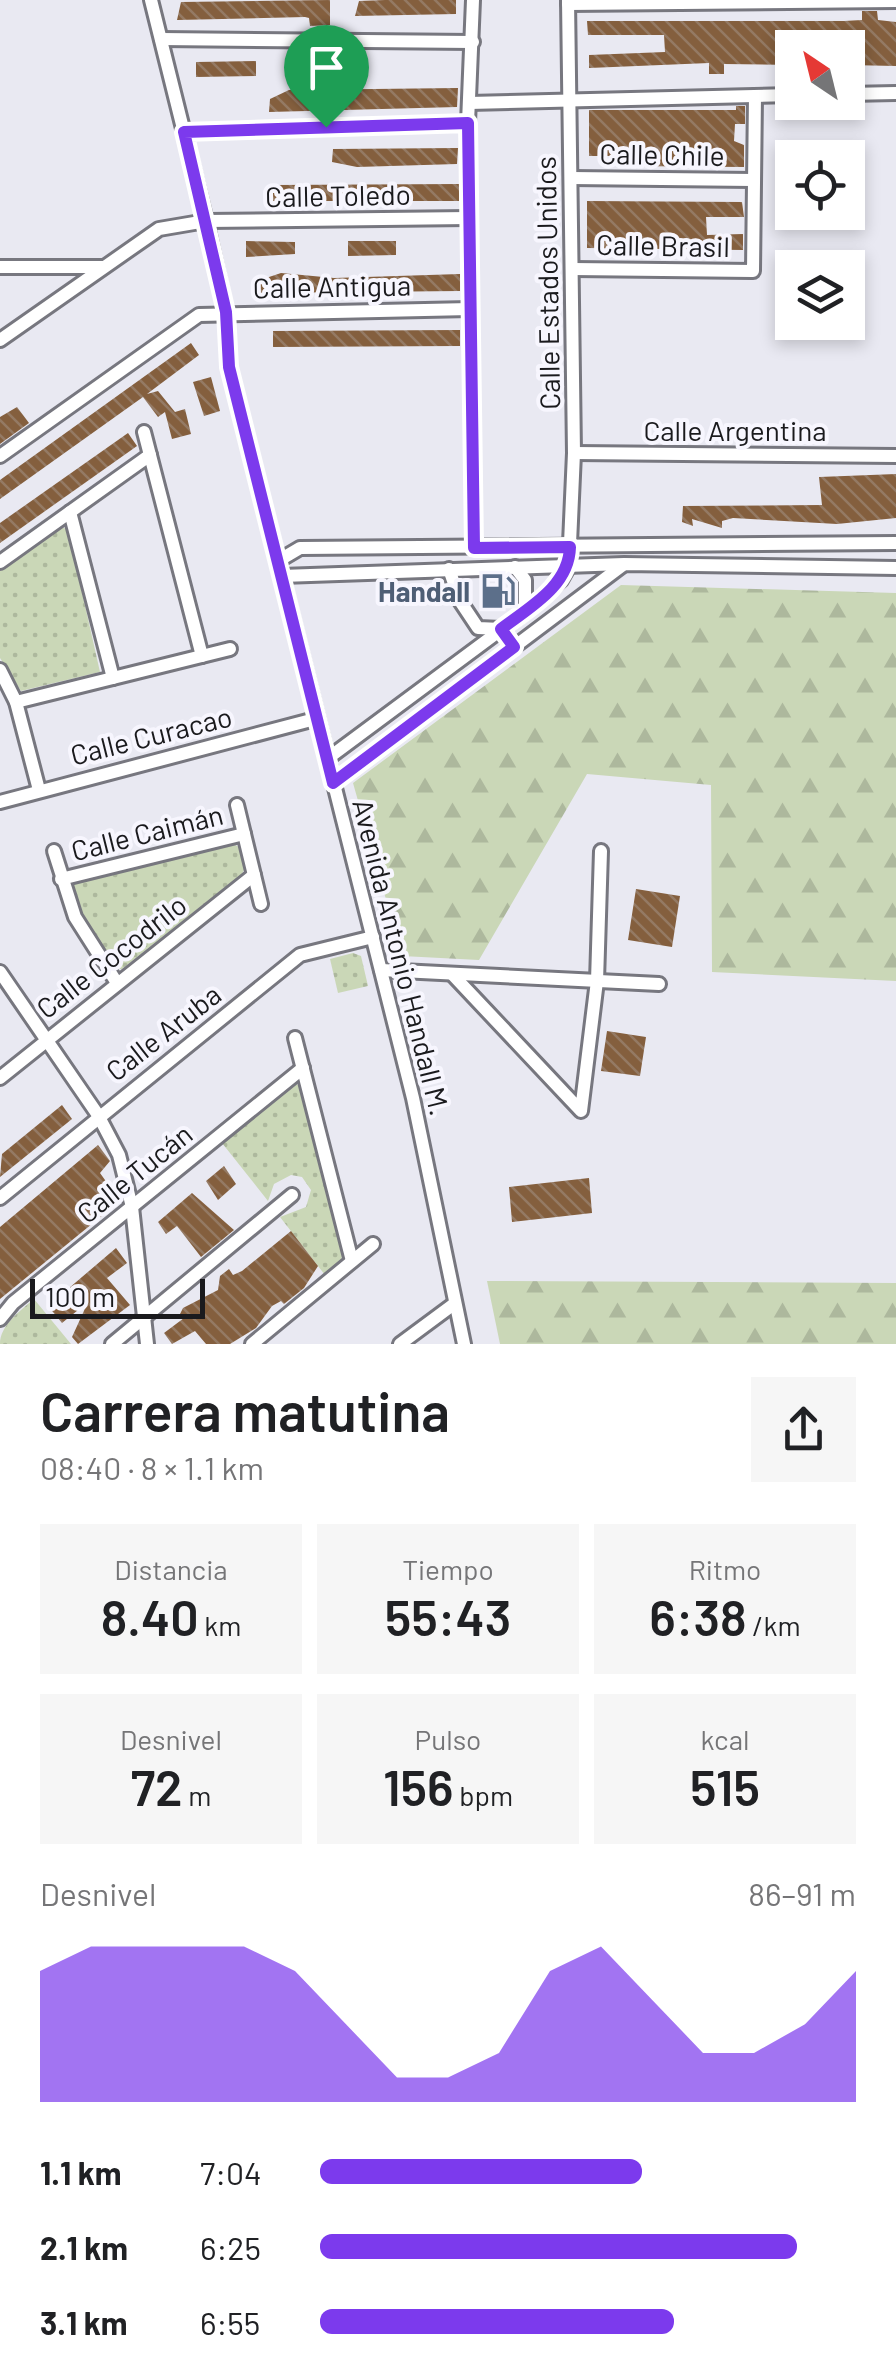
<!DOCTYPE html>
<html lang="es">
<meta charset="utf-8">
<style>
body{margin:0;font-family:Barlow,sans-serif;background:#f6f6f6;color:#202124;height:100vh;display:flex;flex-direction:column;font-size:38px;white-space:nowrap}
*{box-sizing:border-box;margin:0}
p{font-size:32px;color:#757577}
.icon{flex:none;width:55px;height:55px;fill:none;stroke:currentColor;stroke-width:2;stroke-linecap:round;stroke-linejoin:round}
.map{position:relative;height:1344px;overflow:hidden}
.panel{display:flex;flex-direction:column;background:#fff;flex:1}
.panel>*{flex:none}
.needle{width:65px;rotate:325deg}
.fabs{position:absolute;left:775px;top:30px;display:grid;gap:20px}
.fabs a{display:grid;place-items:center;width:90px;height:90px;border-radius:0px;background:#fff;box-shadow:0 5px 15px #0003;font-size:50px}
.scale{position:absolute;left:30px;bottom:25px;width:175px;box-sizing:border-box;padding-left:10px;border:5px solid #1a1a1d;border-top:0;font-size:28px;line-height:35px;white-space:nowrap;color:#1a1a1d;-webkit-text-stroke:8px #f7f6fe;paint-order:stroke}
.pin{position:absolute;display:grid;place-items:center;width:85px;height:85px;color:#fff;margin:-102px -42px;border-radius:50% 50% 50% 0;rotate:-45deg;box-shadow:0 0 10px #0007}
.pin .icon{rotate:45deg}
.round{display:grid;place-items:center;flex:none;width:105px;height:105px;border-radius:0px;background:#f6f6f6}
.head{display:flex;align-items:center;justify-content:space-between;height:170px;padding:0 40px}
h1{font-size:55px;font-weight:600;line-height:75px}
.figures{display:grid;grid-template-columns:repeat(3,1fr);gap:15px;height:170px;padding:10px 40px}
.figures div{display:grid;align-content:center;border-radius:0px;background:#f6f6f6;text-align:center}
.figures b{font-size:50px;font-weight:600}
.figures small{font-size:28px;font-weight:400}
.figures p{font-size:28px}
.chart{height:280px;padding:20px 40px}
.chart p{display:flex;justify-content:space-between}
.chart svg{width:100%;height:180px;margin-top:10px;fill:#7c3aed;opacity:.7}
ul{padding:0 40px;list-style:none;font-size:32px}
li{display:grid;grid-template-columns:160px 120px 1fr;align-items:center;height:75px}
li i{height:25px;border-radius:12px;background:#7c3aed}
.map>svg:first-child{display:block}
</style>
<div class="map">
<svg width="896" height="1344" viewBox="0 0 896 1344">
<defs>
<pattern id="forest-firs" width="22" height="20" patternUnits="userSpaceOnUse" patternTransform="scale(2.5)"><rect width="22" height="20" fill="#cad7b7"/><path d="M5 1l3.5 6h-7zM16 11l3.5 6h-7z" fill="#adb89d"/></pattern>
<pattern id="park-dots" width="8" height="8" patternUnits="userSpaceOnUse" patternTransform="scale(2.5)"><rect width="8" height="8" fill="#cad7b7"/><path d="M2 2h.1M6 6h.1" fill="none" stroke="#adb89d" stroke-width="1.8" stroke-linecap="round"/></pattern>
<pattern id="building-back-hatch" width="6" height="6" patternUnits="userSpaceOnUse" patternTransform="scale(2.5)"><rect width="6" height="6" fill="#845f3e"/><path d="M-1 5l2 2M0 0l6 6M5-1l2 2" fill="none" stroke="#947a64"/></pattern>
</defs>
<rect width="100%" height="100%" fill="#e9e9f2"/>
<!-- forest -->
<g fill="url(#forest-firs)">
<polygon points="621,585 896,593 896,981 712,972 711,785 587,774 479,960 402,956 353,783"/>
<polygon points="487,1281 896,1283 896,1344 500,1344"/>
</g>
<!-- park -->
<g fill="url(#park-dots)">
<polygon points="62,527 68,530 100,672 21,691 0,658 0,571"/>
<polygon points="235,845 241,848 246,866 242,874 122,969 115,969 87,927 72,890 74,882"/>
<polygon points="353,953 361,956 368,986 338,993 330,959"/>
<polygon points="294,1084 300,1085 343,1252 341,1261 325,1275 280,1217 306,1207 311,1190 302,1177 291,1175 274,1184 268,1201 222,1143"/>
<path d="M34 1299 71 1344H0C0 1325 20 1311 34 1299Z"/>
</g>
<!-- building -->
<g fill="url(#building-back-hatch)">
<polygon points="330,0 330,25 310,26 309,18 305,17 177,20 181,2"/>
<polygon points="385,0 456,0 456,14 355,16 359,1"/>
<polygon points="862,11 877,11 878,20 896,22 896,66 848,65 848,41 842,41 842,34 792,40 792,65 724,64 724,74 709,74 709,63 589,68 589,55 665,52 664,35 588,35 587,21 844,21 862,20"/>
<polygon points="256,61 256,76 196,77 196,62"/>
<polygon points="458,88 457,107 269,112 270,99 289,90"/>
<polygon points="736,106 745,106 745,124 735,124 734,141 744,145 744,167 625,166 625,156 589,156 589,110 736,110"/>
<polygon points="458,148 457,164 357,167 332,162 333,149"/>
<polygon points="459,184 459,201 270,201 270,189 275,185"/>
<polygon points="587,201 742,202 744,217 706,217 707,235 743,234 743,250 587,248"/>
<polygon points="246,241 295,242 295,254 246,257"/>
<polygon points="348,241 396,241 396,255 348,256"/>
<polygon points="281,273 334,278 460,274 460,291 259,293 260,280"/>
<polygon points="460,330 460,346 273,347 273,331"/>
<polygon points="191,343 199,355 147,394 158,391 175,412 185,409 191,434 172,439 165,412 158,417 143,397 0,499 0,480"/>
<polygon points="211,377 220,411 204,416 193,382"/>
<polygon points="17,407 29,423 0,444 0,417"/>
<polygon points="128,433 137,446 0,543 0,523"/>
<polygon points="896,474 896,518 837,524 733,518 722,521 722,528 692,519 693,526 682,522 683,506 822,505 819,477"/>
<polygon points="636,889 680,896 672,947 628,940"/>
<polygon points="607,1031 646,1037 640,1076 601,1071"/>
<polygon points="62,1105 72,1119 0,1177 2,1154"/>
<polygon points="98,1145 110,1161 100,1173 120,1201 0,1299 0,1227"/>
<polygon points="224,1166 236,1184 218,1200 206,1181"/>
<polygon points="589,1178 592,1213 512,1222 509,1187"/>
<polygon points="192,1193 234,1230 201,1257 177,1226 166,1234 158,1222"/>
<polygon points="291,1231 318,1266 304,1288 284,1304 281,1301 272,1306 256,1328 230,1344 206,1344 195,1331 172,1344 164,1333 184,1318 180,1314 183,1308 218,1290 220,1276 229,1269 233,1275 242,1271"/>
<polygon points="116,1248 127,1263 107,1278 130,1305 78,1344 72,1337 88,1302 62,1323 48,1306"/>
</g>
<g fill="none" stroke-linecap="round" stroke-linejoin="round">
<defs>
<g id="minor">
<polyline points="151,0 206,221 226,312 229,367 413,1098 464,1344"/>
<polyline points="473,0 468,123 474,548"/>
<polyline points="568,4 896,1"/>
<polyline points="161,39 473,42"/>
<polyline points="848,94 896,93"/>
<polyline points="469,103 792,95"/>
<polyline points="184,132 468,123"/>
<polyline points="571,178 753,180"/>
<polyline points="0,267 103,267"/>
<polyline points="573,269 753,271 755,96"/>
<polyline points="0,340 159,229 206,221 469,218"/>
<polyline points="144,432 202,656"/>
<polyline points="574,453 896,456"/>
<polyline points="0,456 199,315 470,309"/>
<polyline points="70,512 113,678"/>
<polyline points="278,561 300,548 896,543"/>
<polyline points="0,562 150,455"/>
<polyline points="515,567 525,580 525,612"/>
<polyline points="449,569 460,601 478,628 501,629 514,647"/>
<polyline points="282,576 624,564 896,568"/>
<polyline points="0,670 16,702 39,790"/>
<polyline points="16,702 230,649"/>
<polyline points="327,759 525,612 561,580 569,566 574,453 568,0"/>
<polyline points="333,783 623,565"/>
<polyline points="0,802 315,719"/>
<polyline points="237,805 261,904"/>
<polyline points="54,851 75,917 117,983"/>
<polyline points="61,879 244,834"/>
<polyline points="381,970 659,984"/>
<polyline points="0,972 98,1115 119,1155 132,1207 147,1344"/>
<polyline points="452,974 581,1111 597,981 601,851"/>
<polyline points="295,1038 352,1261"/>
<polyline points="0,1078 254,875"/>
<polyline points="0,1198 300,955 373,937"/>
<polyline points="0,1319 13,1303 303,1068"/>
<polyline points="112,1344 292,1195"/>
<polyline points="252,1344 373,1244"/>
<polyline points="400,1344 454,1304"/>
</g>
</defs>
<!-- minor casing -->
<use href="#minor" stroke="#77777f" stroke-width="18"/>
<!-- minor -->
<use href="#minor" stroke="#fff" stroke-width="12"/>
</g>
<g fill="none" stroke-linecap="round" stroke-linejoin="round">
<defs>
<path id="route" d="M468 123 474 548 570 547C569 586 530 607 501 629L514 647 333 783 229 367 226 312 184 132Z"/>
</defs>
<!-- route casing -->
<use href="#route" stroke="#fff" stroke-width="20"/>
<!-- route -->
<use href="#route" stroke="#7c3aed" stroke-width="12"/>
</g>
<!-- icons -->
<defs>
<symbol id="fuel-bare" viewBox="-9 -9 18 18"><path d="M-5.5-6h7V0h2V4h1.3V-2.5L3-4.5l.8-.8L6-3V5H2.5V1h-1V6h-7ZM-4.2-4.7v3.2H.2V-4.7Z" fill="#5c6f8a" stroke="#f7f6fe" stroke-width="2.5" paint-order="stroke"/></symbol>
</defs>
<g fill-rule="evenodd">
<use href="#fuel-bare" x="473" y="566" width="50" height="50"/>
</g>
<g text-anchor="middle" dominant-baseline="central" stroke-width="8" stroke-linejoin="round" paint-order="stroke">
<!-- street labels -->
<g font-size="28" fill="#1a1a1d" stroke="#f7f6fe">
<text transform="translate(662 154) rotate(1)">Calle Chile</text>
<text transform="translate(338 195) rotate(-1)">Calle Toledo</text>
<text transform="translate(663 245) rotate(1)">Calle Brasil</text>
<text transform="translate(547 283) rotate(-91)">Calle Estados Unidos</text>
<text transform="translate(332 286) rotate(-1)">Calle Antigua</text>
<text x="735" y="430">Calle Argentina</text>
<text transform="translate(151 735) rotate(-14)">Calle Curacao</text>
<text transform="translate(147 832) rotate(-14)">Calle Caimán</text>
<text transform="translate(111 956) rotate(-38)">Calle Cocodrilo</text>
<text transform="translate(402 957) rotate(76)">Avenida Antonio Handall M.</text>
<text transform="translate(163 1032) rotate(-38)">Calle Aruba</text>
<text transform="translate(134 1173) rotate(-39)">Calle Tucán</text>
</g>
<!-- service labels -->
<g font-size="28" font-weight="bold" fill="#4e5e75" stroke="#f7f6fe" text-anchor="end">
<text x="470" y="591">Handall</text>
</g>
</g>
</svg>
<div class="fabs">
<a><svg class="needle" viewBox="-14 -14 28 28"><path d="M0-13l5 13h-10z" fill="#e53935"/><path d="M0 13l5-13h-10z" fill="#757577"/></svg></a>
<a><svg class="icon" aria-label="locate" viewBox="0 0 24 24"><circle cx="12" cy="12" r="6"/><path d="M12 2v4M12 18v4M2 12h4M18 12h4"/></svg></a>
<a><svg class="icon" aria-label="layers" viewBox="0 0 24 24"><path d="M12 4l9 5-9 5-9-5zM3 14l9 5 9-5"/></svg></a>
</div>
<div class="scale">100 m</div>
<div class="pin" style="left:326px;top:127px;background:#1e9e55"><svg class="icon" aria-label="arrive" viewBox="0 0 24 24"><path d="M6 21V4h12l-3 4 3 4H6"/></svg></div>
</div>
<section class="panel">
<div class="head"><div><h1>Carrera matutina</h1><p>08:40 · 8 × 1.1 km</p></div><a class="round"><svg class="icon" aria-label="share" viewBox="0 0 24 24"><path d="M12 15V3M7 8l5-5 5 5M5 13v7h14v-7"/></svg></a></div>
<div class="figures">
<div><p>Distancia</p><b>8.40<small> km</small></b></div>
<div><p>Tiempo</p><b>55:43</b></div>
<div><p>Ritmo</p><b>6:38<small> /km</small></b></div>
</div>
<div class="figures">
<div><p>Desnivel</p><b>72<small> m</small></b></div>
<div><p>Pulso</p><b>156<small> bpm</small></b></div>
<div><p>kcal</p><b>515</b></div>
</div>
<div class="chart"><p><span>Desnivel</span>86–91 m</p>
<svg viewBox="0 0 160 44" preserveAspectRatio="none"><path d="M0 44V12L10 6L20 6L30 6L40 6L50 12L60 25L70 38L80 38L90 32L100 12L110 6L120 19L130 32L140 32L150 25L160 12V44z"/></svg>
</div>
<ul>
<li><b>1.1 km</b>7:04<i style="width:60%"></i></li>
<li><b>2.1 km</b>6:25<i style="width:89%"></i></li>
<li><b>3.1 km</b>6:55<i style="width:66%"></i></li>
</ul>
</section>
